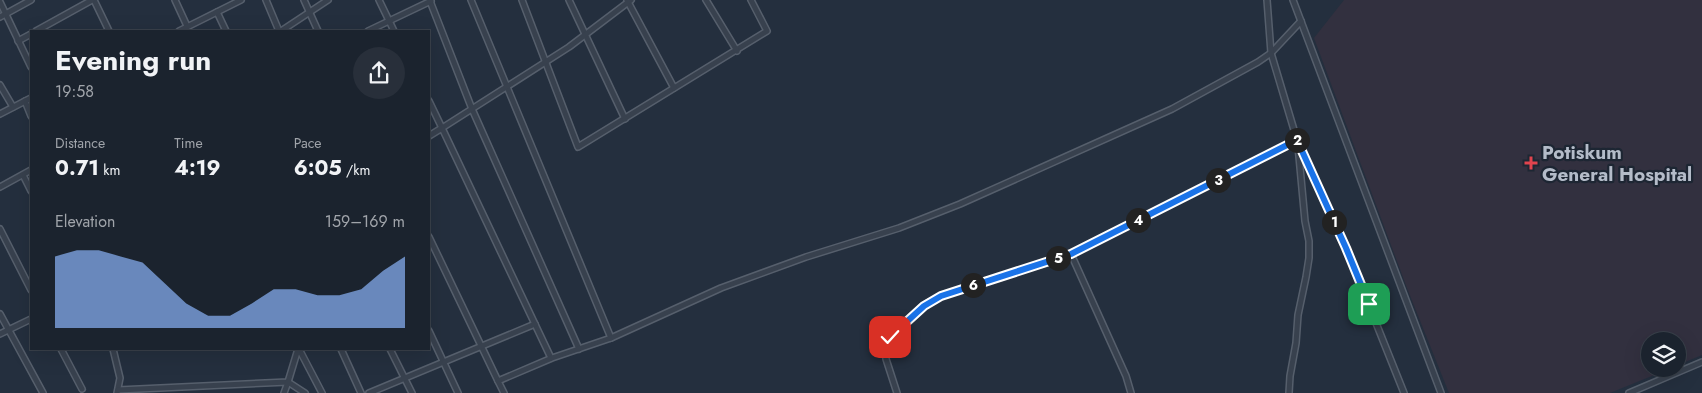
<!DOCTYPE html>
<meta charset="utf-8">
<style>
body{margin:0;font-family:Jost,sans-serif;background:#282f3a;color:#f1f3f6;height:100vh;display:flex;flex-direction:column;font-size:19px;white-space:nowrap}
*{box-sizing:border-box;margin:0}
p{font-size:16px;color:#a0a4aa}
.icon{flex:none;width:28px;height:28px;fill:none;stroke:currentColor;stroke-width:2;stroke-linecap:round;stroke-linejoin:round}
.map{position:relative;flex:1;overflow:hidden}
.drawer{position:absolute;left:30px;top:30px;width:400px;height:320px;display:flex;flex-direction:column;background:#1b232e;border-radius:0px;box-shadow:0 5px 20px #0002,0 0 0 1px #39404a}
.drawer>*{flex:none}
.controls{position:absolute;left:1641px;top:332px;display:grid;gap:10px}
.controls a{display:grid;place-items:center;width:45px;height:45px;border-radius:50%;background:#1b232e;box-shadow:0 5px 20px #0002,0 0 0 1px #39404a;font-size:25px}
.pin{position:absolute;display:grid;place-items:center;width:42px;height:42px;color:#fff;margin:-21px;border-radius:10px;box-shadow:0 2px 8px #0006}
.km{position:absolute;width:25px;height:25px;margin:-12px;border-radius:50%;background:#222;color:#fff;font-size:14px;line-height:25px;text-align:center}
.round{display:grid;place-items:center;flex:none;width:52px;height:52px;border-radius:26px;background:#282f3a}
.overview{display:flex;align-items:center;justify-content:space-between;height:85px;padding:0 25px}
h1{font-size:28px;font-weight:700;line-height:38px}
.figures{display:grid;grid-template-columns:repeat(3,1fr);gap:8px;height:85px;padding:5px 25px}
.figures div{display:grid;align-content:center}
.figures b{font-size:21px;font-weight:700}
.figures small{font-size:14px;font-weight:400}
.figures p{font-size:14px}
.chart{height:140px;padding:10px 25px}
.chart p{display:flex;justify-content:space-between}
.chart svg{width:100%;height:90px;margin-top:5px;fill:#8ab4f8;opacity:.7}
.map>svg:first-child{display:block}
</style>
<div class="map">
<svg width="1702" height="393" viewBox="0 0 1702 393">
<rect width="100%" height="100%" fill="#242f3e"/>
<!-- medical -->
<polygon fill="#32303f" points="1344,0 1702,0 1702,355 1678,365 1678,341 1650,341 1650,369 1669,369 1610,393 1449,393 1407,288 1314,38"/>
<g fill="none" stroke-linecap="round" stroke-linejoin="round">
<defs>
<g id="minor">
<polyline points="94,0 109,31"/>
<polyline points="175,0 187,26"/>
<polyline points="266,0 279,31"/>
<polyline points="304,0 318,31"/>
<polyline points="379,0 394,31"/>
<polyline points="471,0 611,338"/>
<polyline points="522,0 578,147 767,31 751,0"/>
<polyline points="569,0 625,119"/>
<polyline points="627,0 674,88"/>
<polyline points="706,0 737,51"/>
<polyline points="1293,0 1441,393"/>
<polyline points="430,1 472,109 579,349"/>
<polyline points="0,2 31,67"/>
<polyline points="217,12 226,31"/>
<polyline points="0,17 31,0"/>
<polyline points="36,31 92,0"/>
<polyline points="179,31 241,0"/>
<polyline points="281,31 328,0"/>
<polyline points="368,31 431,1"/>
<polyline points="18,41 31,34"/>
<polyline points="0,85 13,107"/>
<polyline points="25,101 31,116"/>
<polyline points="429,101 442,128 569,47 631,0"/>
<polyline points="0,114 31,98"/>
<polyline points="429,136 442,128 551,358"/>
<polyline points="1297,140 1346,248 1404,393"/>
<polyline points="23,175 31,191"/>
<polyline points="0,187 31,170"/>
<polyline points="0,229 31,290"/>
<polyline points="429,237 498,381"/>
<polyline points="1071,254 1126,376 1131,393"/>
<polyline points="0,314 43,393"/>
<polyline points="429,331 458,393"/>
<polyline points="0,334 31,319"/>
<polyline points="61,349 82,389"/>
<polyline points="113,349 120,378 117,393"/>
<polyline points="299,349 322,393"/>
<polyline points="341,349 361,393"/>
<polyline points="390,349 412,393"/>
<polyline points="118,390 288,382 298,349"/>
<polyline points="284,393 288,382 305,393"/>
<polyline points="369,393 535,324"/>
<polyline points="504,393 498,381 552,358 611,338 721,288 806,257 899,228 960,204 1172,109 1258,62 1271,53 1301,21"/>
<polyline points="897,393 886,359 885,348 890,337 904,323 924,305 941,296 1071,254 1297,140 1271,53 1267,0"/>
<polyline points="1289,393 1290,376 1296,343 1298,315 1306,277 1309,258 1309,241 1305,221 1298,146"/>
<polyline points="1629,393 1702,362"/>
</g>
</defs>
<!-- minor casing -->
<use href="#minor" stroke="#565f6c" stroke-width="8"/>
<!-- minor -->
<use href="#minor" stroke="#38414e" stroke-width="5"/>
</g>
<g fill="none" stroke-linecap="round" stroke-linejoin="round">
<defs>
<polyline id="route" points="890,337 924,306 941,296 1071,254 1297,140 1346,248 1369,304"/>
</defs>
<!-- route casing -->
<use href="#route" stroke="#fff" stroke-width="10"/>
<!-- route -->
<use href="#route" stroke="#1a73e8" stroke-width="6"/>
</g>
<!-- markers -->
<path fill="#e0444e" stroke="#1d2633" stroke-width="2" d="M1528.5 155.5h5v5h5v5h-5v5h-5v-5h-5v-5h5z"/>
<g text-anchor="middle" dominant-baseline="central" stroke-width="4.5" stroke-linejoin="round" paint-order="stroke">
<!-- poi labels -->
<g font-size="19" font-weight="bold" fill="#b4bcc9" stroke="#1d2633" text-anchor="start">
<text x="1542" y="152">Potiskum<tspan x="1542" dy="22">General Hospital</tspan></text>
</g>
</g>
</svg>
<div class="controls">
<a><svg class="icon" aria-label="layers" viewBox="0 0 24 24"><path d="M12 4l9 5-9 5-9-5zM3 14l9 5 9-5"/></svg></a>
</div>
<div class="pin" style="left:1369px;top:304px;background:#1e9e55"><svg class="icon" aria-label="arrive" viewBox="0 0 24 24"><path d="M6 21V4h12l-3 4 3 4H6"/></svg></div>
<div class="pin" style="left:890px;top:337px;background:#d93025"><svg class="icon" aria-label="check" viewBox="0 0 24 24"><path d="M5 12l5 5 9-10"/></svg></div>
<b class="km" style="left:1334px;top:222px">1</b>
<b class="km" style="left:1297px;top:140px">2</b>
<b class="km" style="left:1218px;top:180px">3</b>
<b class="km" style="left:1138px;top:220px">4</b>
<b class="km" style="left:1058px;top:258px">5</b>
<b class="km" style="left:973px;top:285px">6</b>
<section class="drawer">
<div class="overview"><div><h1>Evening run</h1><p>19:58</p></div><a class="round"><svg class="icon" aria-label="share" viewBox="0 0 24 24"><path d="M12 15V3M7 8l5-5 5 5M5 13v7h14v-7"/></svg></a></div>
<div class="figures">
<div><p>Distance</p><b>0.71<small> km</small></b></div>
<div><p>Time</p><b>4:19</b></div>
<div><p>Pace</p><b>6:05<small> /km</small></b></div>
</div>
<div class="chart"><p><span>Elevation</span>159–169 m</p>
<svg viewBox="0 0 160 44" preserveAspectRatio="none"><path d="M0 44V9L10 6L20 6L30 9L40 12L50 22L60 32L70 38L80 38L90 32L100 25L110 25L120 28L130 28L140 25L150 16L160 9V44z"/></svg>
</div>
</section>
</div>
